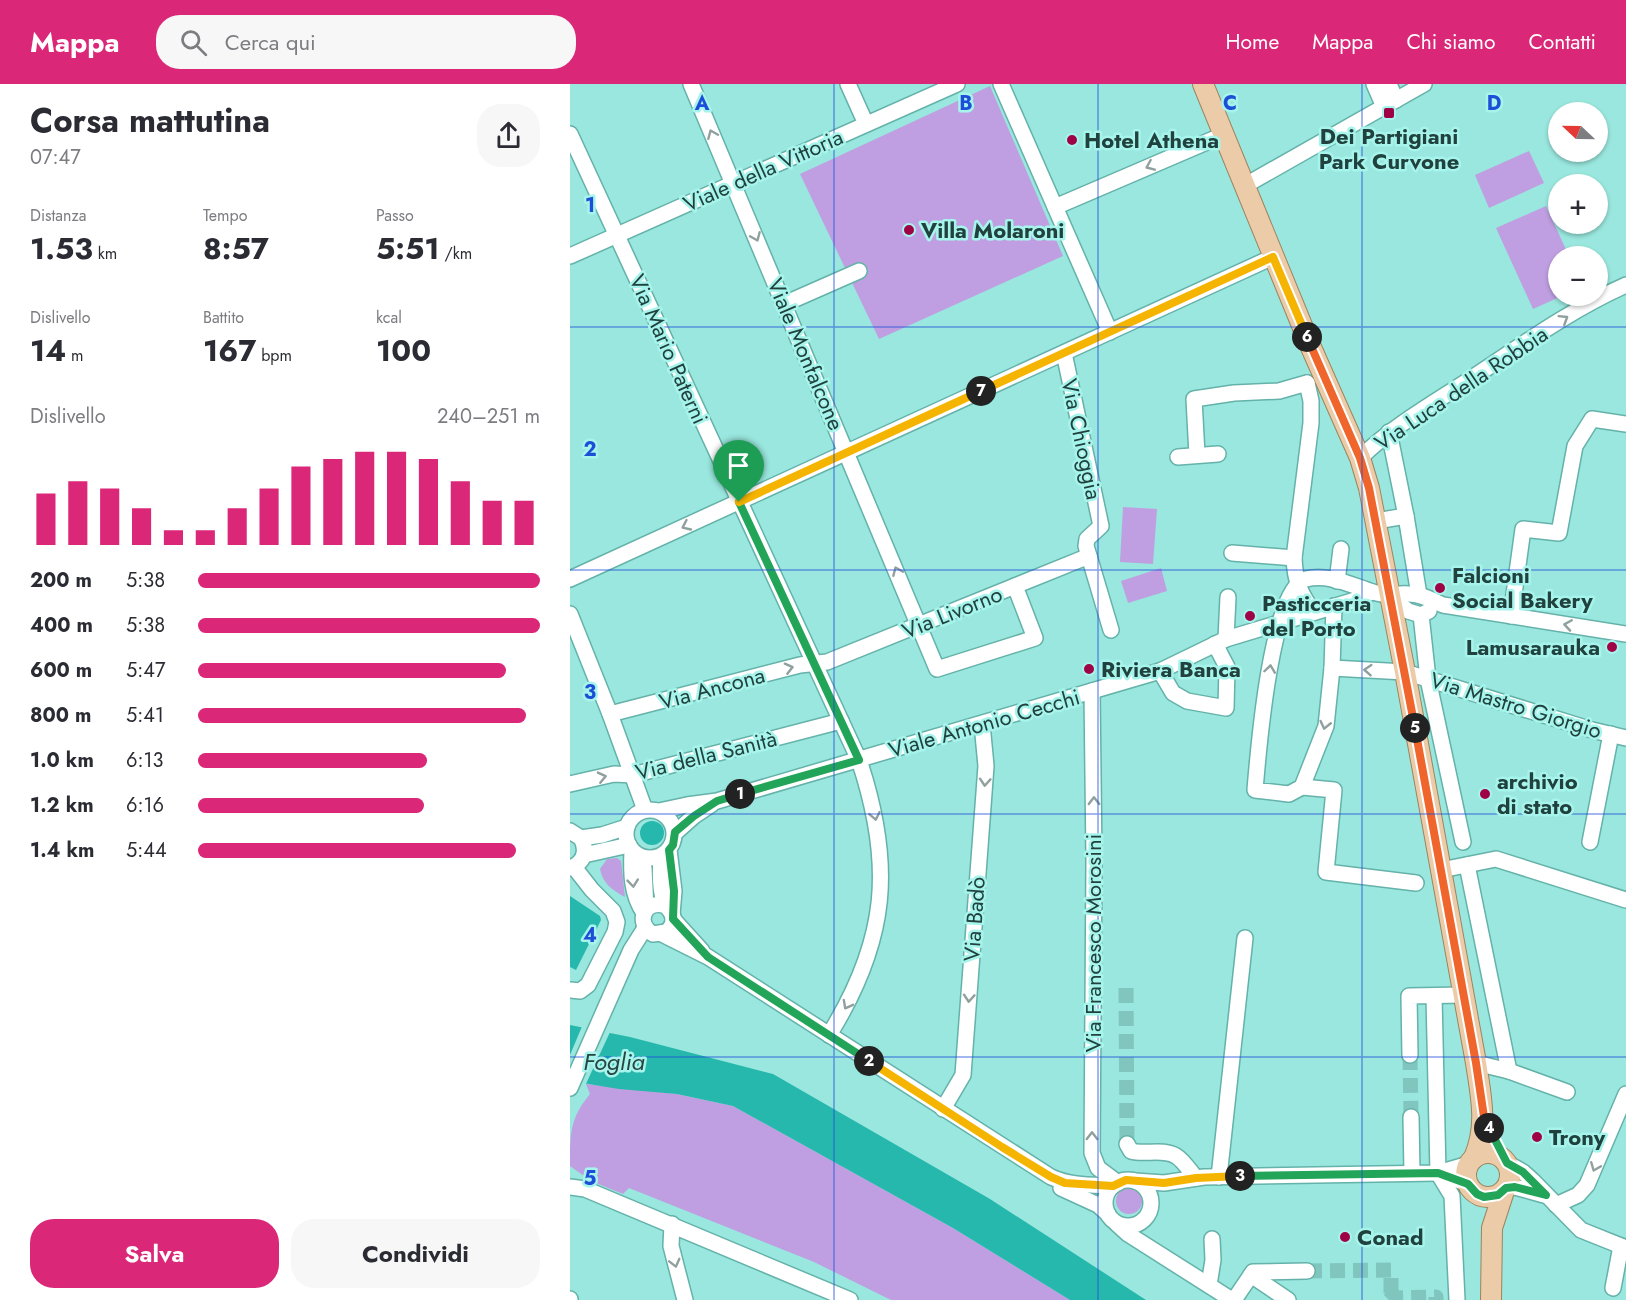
<!DOCTYPE html>
<html lang="it">
<meta charset="utf-8">
<style>
body{margin:0;font-family:Jost,sans-serif;background:#f7f7f7;color:#2b2b33;height:100vh;display:flex;flex-direction:column;font-size:22px;white-space:nowrap}
*{box-sizing:border-box;margin:0}
p{font-size:20px;color:#7c7c81}
.icon{flex:none;width:33px;height:33px;fill:none;stroke:currentColor;stroke-width:2;stroke-linecap:round;stroke-linejoin:round}
.map{position:relative;flex:1;overflow:hidden}
.sheet{display:flex;flex-direction:column;background:#fff;width:570px}
.sheet>*{flex:none}
.needle{width:39px;rotate:292deg}
.fabs{position:absolute;left:978px;top:18px;display:grid;gap:12px}
.fabs a{display:grid;place-items:center;width:60px;height:60px;border-radius:50%;background:#fff;box-shadow:0 2px 4px #0004;font-size:30px}
.pin{position:absolute;display:grid;place-items:center;width:51px;height:51px;color:#fff;margin:-62px -26px;border-radius:50% 50% 50% 0;rotate:-45deg;box-shadow:0 0 6px #0007}
.pin .icon{rotate:45deg}
.km{position:absolute;width:30px;height:30px;margin:-15px;border-radius:50%;background:#222;color:#fff;font-size:16px;line-height:30px;text-align:center}
.round{display:grid;place-items:center;flex:none;width:63px;height:63px;border-radius:24px;background:#f7f7f7}
.summary{display:flex;align-items:center;justify-content:space-between;height:102px;padding:0 30px}
h1{font-size:33px;font-weight:700;line-height:45px}
.figures{display:grid;grid-template-columns:repeat(3,1fr);gap:9px;height:102px;padding:6px 30px}
.figures div{display:grid;align-content:center}
.figures b{font-size:30px;font-weight:700}
.figures small{font-size:16px;font-weight:400}
.figures p{font-size:16px}
.chart{height:168px;padding:12px 30px}
.chart p{display:flex;justify-content:space-between}
.chart svg{width:100%;height:108px;margin-top:6px;stroke:#db2777;stroke-width:6}
.action{display:flex;gap:12px;margin-top:auto;padding:12px 30px}
.action a{flex:1;height:69px;border-radius:24px;background:#db2777;color:#fff;font-size:24px;font-weight:700;line-height:69px;text-align:center}
.action a+a{background:#f7f7f7;color:#2b2b33}
ul{padding:0 30px;list-style:none;font-size:20px}
li{display:grid;grid-template-columns:96px 72px 1fr;align-items:center;height:45px}
li i{height:15px;border-radius:8px;background:#db2777}
header{display:flex;align-items:center;gap:36px;box-sizing:border-box;height:84px;padding:0 30px;background:#db2777;color:#fff}
header strong{font-size:28px}
nav{display:flex;gap:33px;margin-inline-start:auto;font-size:21px}
.search{width:420px;height:54px;background:#f7f7f7;display:flex;align-items:center;gap:15px;box-sizing:border-box;padding:0 21px;border-radius:24px;color:#7c7c81;font-size:22px}
main{display:flex;flex:1;min-height:0}
.map>svg:first-child{display:block}
</style>
<header>
<strong>Mappa</strong>
<div class="search"><svg class="icon" aria-label="search" viewBox="0 0 24 24"><circle cx="10" cy="10" r="6"/><path d="M15 15l6 6"/></svg>Cerca qui</div>
<nav><a>Home</a><a>Mappa</a><a>Chi siamo</a><a>Contatti</a></nav>
</header>
<main>
<section class="sheet">
<div class="summary"><div><h1>Corsa mattutina</h1><p>07:47</p></div><a class="round"><svg class="icon" aria-label="share" viewBox="0 0 24 24"><path d="M12 15V3M7 8l5-5 5 5M5 13v7h14v-7"/></svg></a></div>
<div class="figures">
<div><p>Distanza</p><b>1.53<small> km</small></b></div>
<div><p>Tempo</p><b>8:57</b></div>
<div><p>Passo</p><b>5:51<small> /km</small></b></div>
</div>
<div class="figures">
<div><p>Dislivello</p><b>14<small> m</small></b></div>
<div><p>Battito</p><b>167<small> bpm</small></b></div>
<div><p>kcal</p><b>100</b></div>
</div>
<div class="chart"><p><span>Dislivello</span>240–251 m</p>
<svg viewBox="0 0 160 44" preserveAspectRatio="none"><path d="M5 44V23M15 44V18M25 44V21M35 44V29M45 44V38M55 44V38M65 44V29M75 44V21M85 44V12M95 44V9M105 44V6M115 44V6M125 44V9M135 44V18M145 44V26M155 44V26"/></svg>
</div>
<ul>
<li><b>200 m</b>5:38<i style="width:100%"></i></li>
<li><b>400 m</b>5:38<i style="width:100%"></i></li>
<li><b>600 m</b>5:47<i style="width:90%"></i></li>
<li><b>800 m</b>5:41<i style="width:96%"></i></li>
<li><b>1.0 km</b>6:13<i style="width:67%"></i></li>
<li><b>1.2 km</b>6:16<i style="width:66%"></i></li>
<li><b>1.4 km</b>5:44<i style="width:93%"></i></li>
</ul>
<div class="action"><a>Salva</a><a>Condividi</a></div>
</section>
<div class="map">
<svg width="1056" height="1216" viewBox="0 0 1056 1216">
<rect width="100%" height="100%" fill="#99e7de"/>
<!-- green -->
<g fill="#bf9fe1">
<polygon points="420,2 493,172 309,255 230,90"/>
<polygon points="959,67 974,99 919,124 905,91"/>
<polygon points="976,122 999,172 988,172 988,212 992,212 963,225 926,144"/>
<polygon points="553,423 587,425 583,480 550,478"/>
<polygon points="591,484 597,507 558,519 551,497"/>
<path d="M47 774 51 777 55 813C42 806 33 800 30 785L37 775Z"/>
<path d="M16 1000 107 1010 163 1022 383 1144 500 1216H321L244 1178 59 1104 53 1110 21 1097 0 1082C0 1049 0 1034 20 1010Z"/>
<circle cx="559" cy="1117" r="13"/>
</g>
<!-- water -->
<g fill="#26b8ac">
<circle cx="82" cy="749" r="12"/>
<polygon points="0,812 30,832 31,836 6,886 0,883"/>
<polygon points="0,941 60,953 203,990 420,1115 576,1216 500,1216 383,1144 163,1022 107,1010 49,1005 0,997"/>
</g>
<!-- pier -->
<polygon fill="#99e7de" points="13,940 41,946 15,1002 0,1000 0,971"/>
<g fill="none" stroke-linecap="round" stroke-linejoin="round">
<!-- minor-tunnel -->
<g stroke="#81c6be" stroke-width="15" stroke-dasharray="15 8" stroke-linecap="butt">
<polyline points="556,904 557,1060"/>
<polyline points="840,971 841,1033"/>
<polyline points="737,1187 821,1186 821,1214"/>
<polyline points="819,1216 821,1214 866,1213 866,1216"/>
</g>
<defs>
<g id="minor">
<polyline points="121,0 367,585 465,554 445,502"/>
<polyline points="278,0 296,40"/>
<polyline points="431,0 540,248"/>
<polyline points="804,0 814,23"/>
<polyline points="819,0 826,16"/>
<path d="M0 50 289 676C324 781 318 856 259 951"/>
<polyline points="674,102 854,0"/>
<polyline points="485,123 653,51"/>
<polyline points="0,172 387,0"/>
<polyline points="214,220 289,187"/>
<polyline points="494,269 531,442 517,455 516,462 541,546"/>
<path d="M737 299 741 317V339L724 474C725 497 730 510 744 528"/>
<polyline points="819,348 836,432 849,511"/>
<polyline points="627,371 624,315 664,309 709,307 737,299"/>
<polyline points="608,373 648,370"/>
<path d="M790 374C823 342 864 319 902 294 952 261 1002 225 1056 201"/>
<polyline points="806,437 836,432"/>
<polyline points="662,469 724,474"/>
<polyline points="0,495 703,173"/>
<polyline points="767,497 771,465"/>
<polyline points="820,512 838,527 851,531 859,527"/>
<path d="M764 522 762 584 756 642 732 703 719 710 685 706C688 670 701 504 736 495 758 489 783 502 803 508 817 513 825 509 839 510 851 510 862 516 873 521L1056 550"/>
<polyline points="0,530 40,630 75,726"/>
<polyline points="851,531 858,595 893,758"/>
<polyline points="941,532 953,445 989,449 1005,362 1022,335 1056,340"/>
<polyline points="656,555 658,513"/>
<polyline points="762,584 835,588 1022,646 1056,654"/>
<polyline points="590,587 603,609 617,617 656,624 657,583 645,560"/>
<polyline points="522,607 524,776 522,1069 528,1084 548,1099"/>
<polyline points="40,630 230,581 257,578 519,472"/>
<polyline points="0,700 44,690 63,691 271,637"/>
<polyline points="732,703 764,706 756,788 846,799"/>
<circle cx="80" cy="750" r="24"/>
<polyline points="89,727 117,721 147,717 590,587 656,555 782,517 802,508"/>
<path d="M0 747 11 754C18 767 14 779 0 784"/>
<polyline points="105,749 124,732 142,720"/>
<polyline points="11,754 32,751 57,743"/>
<polyline points="1020,758 1041,650"/>
<path d="M62 766C61 788 61 810 74 829"/>
<polyline points="99,766 104,807 102,830"/>
<polyline points="14,771 59,761"/>
<polyline points="67,771 74,784 76,825"/>
<path d="M91 773C90 787 89 806 95 820 98 826 104 828 103 836 103 842 100 845 96 848L83 850C64 839 75 814 96 822"/>
<polyline points="897,781 939,987"/>
<polyline points="871,786 926,775 1056,816"/>
<polyline points="103,835 132,867"/>
<path d="M92 850 138 873 481 1093C501 1102 521 1101 543 1102"/>
<polyline points="0,906 10,907 18,901 45,848 47,838 43,827 22,806 4,783"/>
<polyline points="864,912 868,1089 882,1112 887,1216"/>
<polyline points="840,971 839,912 893,911"/>
<polyline points="906,979 939,987 997,1008"/>
<polyline points="0,1004 61,866 75,844"/>
<polyline points="373,1025 393,991 416,682 412,640"/>
<polyline points="841,1033 842,1089"/>
<path d="M557 1060 561 1067C575 1071 593 1064 606 1072 613 1076 620 1087 626 1094"/>
<polyline points="937,1079 953,1088 963,1097 1011,1146 1056,1164"/>
<polyline points="868,1089 898,1100"/>
<polyline points="649,1093 675,854"/>
<circle cx="558" cy="1119" r="23"/>
<polyline points="565,1097 594,1099 634,1093 868,1089 899,1080"/>
<polyline points="0,1103 15,1105 280,1216"/>
<polyline points="491,1104 528,1121 538,1130"/>
<polyline points="936,1104 945,1103 974,1111"/>
<polyline points="986,1121 1008,1111 1017,1101 1056,1010"/>
<polyline points="102,1140 101,1162 115,1216"/>
<polyline points="547,1140 558,1150 662,1216"/>
<polyline points="681,1191 718,1216"/>
<polyline points="639,1201 643,1176 642,1155"/>
<polyline points="1043,1204 1051,1162"/>
<polyline points="0,1215 0,1216"/>
<polyline points="664,1216 683,1188 737,1187"/>
</g>
<g id="major">
<path d="M633 0 740 261 790 374 799 404 835 588 906 979C911 1013 918 1041 904 1074"/>
<circle cx="918" cy="1091" r="22"/>
<polyline points="921,1216 922,1144 934,1107"/>
</g>
</defs>
<!-- minor casing -->
<use href="#minor" stroke="#64b2a9" stroke-width="18"/>
<!-- major casing -->
<use href="#major" stroke="#9d845d" stroke-width="22"/>
<!-- minor -->
<use href="#minor" stroke="#fff" stroke-width="15"/>
<!-- major -->
<use href="#major" stroke="#eccba8" stroke-width="20"/>
</g>
<!-- one-way arrows -->
<defs><path id="oneway-chevron" d="M-2-3.5L2.5 0L-2 3.5" fill="none" stroke-width="1.6" stroke-linecap="round" stroke-linejoin="round" transform="scale(1.5)"/></defs>
<g stroke="#90a09e">
<use href="#oneway-chevron" transform="translate(142 50) rotate(-113)"/>
<use href="#oneway-chevron" transform="translate(580 82) rotate(157)"/>
<use href="#oneway-chevron" transform="translate(186 153) rotate(67)"/>
<use href="#oneway-chevron" transform="translate(994 235) rotate(-32)"/>
<use href="#oneway-chevron" transform="translate(116 442) rotate(155)"/>
<use href="#oneway-chevron" transform="translate(327 487) rotate(-113)"/>
<use href="#oneway-chevron" transform="translate(998 541) rotate(-171)"/>
<use href="#oneway-chevron" transform="translate(219 584) rotate(-14)"/>
<use href="#oneway-chevron" transform="translate(700 585) rotate(-82)"/>
<use href="#oneway-chevron" transform="translate(798 586) rotate(-176)"/>
<use href="#oneway-chevron" transform="translate(755 641) rotate(103)"/>
<use href="#oneway-chevron" transform="translate(32 693) rotate(-13)"/>
<use href="#oneway-chevron" transform="translate(415 698) rotate(94)"/>
<use href="#oneway-chevron" transform="translate(524 717) rotate(-91)"/>
<use href="#oneway-chevron" transform="translate(305 732) rotate(79)"/>
<use href="#oneway-chevron" transform="translate(63 799) rotate(84)"/>
<use href="#oneway-chevron" transform="translate(399 914) rotate(94)"/>
<use href="#oneway-chevron" transform="translate(277 921) rotate(118)"/>
<use href="#oneway-chevron" transform="translate(522 1052) rotate(-90)"/>
<use href="#oneway-chevron" transform="translate(1025 1083) rotate(112)"/>
<use href="#oneway-chevron" transform="translate(105 1179) rotate(76)"/>
</g>
<g fill="none" stroke-linecap="round" stroke-linejoin="round">
<defs>
<polyline id="split-1" points="169,418 289,676 170,710"/>
<polyline id="split-2" points="170,710 147,717 124,732 105,748 103,761 99,766 104,807 103,835 138,873 299,977"/>
<polyline id="split-3" points="299,977 432,1063 481,1093 495,1099 543,1102 556,1096 594,1099 626,1094 670,1092"/>
<polyline id="split-4" points="670,1092 868,1089 898,1100 907,1110 914,1113 928,1111 936,1104 945,1103 976,1111 953,1088 937,1079 919,1044"/>
<polyline id="split-5" points="845,644 906,979 914,1033 919,1044"/>
<polyline id="split-6" points="737,253 790,374 799,404 845,644"/>
<polyline id="split-7" points="411,307 703,173 737,253"/>
<polyline id="split-8" points="169,418 411,307"/>
</defs>
<!-- split-1 casing -->
<use href="#split-1" stroke="#fff" stroke-width="12"/>
<!-- split-2 casing -->
<use href="#split-2" stroke="#fff" stroke-width="12"/>
<!-- split-3 casing -->
<use href="#split-3" stroke="#fff" stroke-width="12"/>
<!-- split-4 casing -->
<use href="#split-4" stroke="#fff" stroke-width="12"/>
<!-- split-5 casing -->
<use href="#split-5" stroke="#fff" stroke-width="12"/>
<!-- split-6 casing -->
<use href="#split-6" stroke="#fff" stroke-width="12"/>
<!-- split-7 casing -->
<use href="#split-7" stroke="#fff" stroke-width="12"/>
<!-- split-8 casing -->
<use href="#split-8" stroke="#fff" stroke-width="12"/>
<!-- split-1 -->
<use href="#split-1" stroke="#22a559" stroke-width="8"/>
<!-- split-2 -->
<use href="#split-2" stroke="#22a559" stroke-width="8"/>
<!-- split-3 -->
<use href="#split-3" stroke="#f5b400" stroke-width="8"/>
<!-- split-4 -->
<use href="#split-4" stroke="#22a559" stroke-width="8"/>
<!-- split-5 -->
<use href="#split-5" stroke="#f0652b" stroke-width="8"/>
<!-- split-6 -->
<use href="#split-6" stroke="#f0652b" stroke-width="8"/>
<!-- split-7 -->
<use href="#split-7" stroke="#f5b400" stroke-width="8"/>
<!-- split-8 -->
<use href="#split-8" stroke="#f5b400" stroke-width="8"/>
</g>
<!-- grid -->
<path fill="none" stroke="#1d4ed8" stroke-width="1.5" stroke-opacity="0.55" d="M264 0V1216M528 0V1216M792 0V1216M0 243H1056M0 486H1056M0 730H1056M0 973H1056"/>
<!-- markers -->
<g fill="#9f0346" stroke="#a6f4eb" stroke-width="2">
<rect x="813" y="23" width="12" height="12" rx="3"/>
<circle cx="502" cy="56" r="6"/>
<circle cx="339" cy="146" r="6"/>
<circle cx="870" cy="504" r="6"/>
<circle cx="680" cy="532" r="6"/>
<circle cx="1042" cy="563" r="6"/>
<circle cx="519" cy="585" r="6"/>
<circle cx="915" cy="710" r="6"/>
<circle cx="967" cy="1053" r="6"/>
<circle cx="775" cy="1153" r="6"/>
</g>
<g text-anchor="middle" dominant-baseline="central" stroke-width="5" stroke-linejoin="round" paint-order="stroke">
<!-- poi labels -->
<g font-size="22" font-weight="bold" fill="#20413d" stroke="#a6f4eb" text-anchor="start">
<text x="819" y="52" text-anchor="middle">Dei Partigiani<tspan x="819" dy="25">Park Curvone</tspan></text>
<text x="514" y="56">Hotel Athena</text>
<text x="351" y="146">Villa Molaroni</text>
<text x="882" y="491">Falcioni<tspan x="882" dy="25">Social Bakery</tspan></text>
<text x="692" y="519">Pasticceria<tspan x="692" dy="25">del Porto</tspan></text>
<text x="1030" y="563" text-anchor="end">Lamusarauka</text>
<text x="531" y="585">Riviera Banca</text>
<text x="927" y="697">archivio<tspan x="927" dy="25">di stato</tspan></text>
<text x="979" y="1053">Trony</text>
<text x="787" y="1153">Conad</text>
</g>
<!-- street labels -->
<g font-size="22" fill="#20413d" stroke="#a6f4eb">
<text transform="translate(193 86) rotate(-24)">Viale della Vittoria</text>
<text transform="translate(99 265) rotate(66)">Via Mario Paterni</text>
<text transform="translate(236 270) rotate(67)">Viale Monfalcone</text>
<text transform="translate(891 304) rotate(-34)">Via Luca della Robbia</text>
<text transform="translate(512 355) rotate(78)">Via Chioggia</text>
<text transform="translate(382 528) rotate(-22)">Via Livorno</text>
<text transform="translate(142 604) rotate(-15)">Via Ancona</text>
<text transform="translate(946 621) rotate(17)">Via Mastro Giorgio</text>
<text transform="translate(414 639) rotate(-16)">Viale Antonio Cecchi</text>
<text transform="translate(136 671) rotate(-14)">Via della Sanità</text>
<text transform="translate(404 835) rotate(-86)">Via Badò</text>
<text transform="translate(523 859) rotate(-90)">Via Francesco Morosini</text>
</g>
<!-- water labels -->
<g font-size="24" font-style="italic" fill="#284441" stroke="#a6f4eb">
<text x="44" y="977">Foglia</text>
</g>
</g>
<g font-size="20" text-anchor="middle" font-weight="bold" fill="#1d4ed8" stroke="#a6f4eb" stroke-width="5" stroke-linejoin="round" paint-order="stroke">
<text x="132" y="26">A</text>
<text x="396" y="26">B</text>
<text x="660" y="26">C</text>
<text x="924" y="26">D</text>
<text x="20" y="128">1</text>
<text x="20" y="372">2</text>
<text x="20" y="615">3</text>
<text x="20" y="858">4</text>
<text x="20" y="1101">5</text>
</g>
</svg>
<div class="fabs">
<a><svg class="needle" viewBox="-14 -14 28 28"><path d="M0-13l5 13h-10z" fill="#e53935"/><path d="M0 13l5-13h-10z" fill="#7c7c81"/></svg></a>
<a>+</a>
<a>−</a>
</div>
<div class="pin" style="left:169px;top:418px;background:#1e9e55"><svg class="icon" aria-label="arrive" viewBox="0 0 24 24"><path d="M6 21V4h12l-3 4 3 4H6"/></svg></div>
<b class="km" style="left:170px;top:710px">1</b>
<b class="km" style="left:299px;top:977px">2</b>
<b class="km" style="left:670px;top:1092px">3</b>
<b class="km" style="left:919px;top:1044px">4</b>
<b class="km" style="left:845px;top:644px">5</b>
<b class="km" style="left:737px;top:253px">6</b>
<b class="km" style="left:411px;top:307px">7</b>
</div>
</main>
